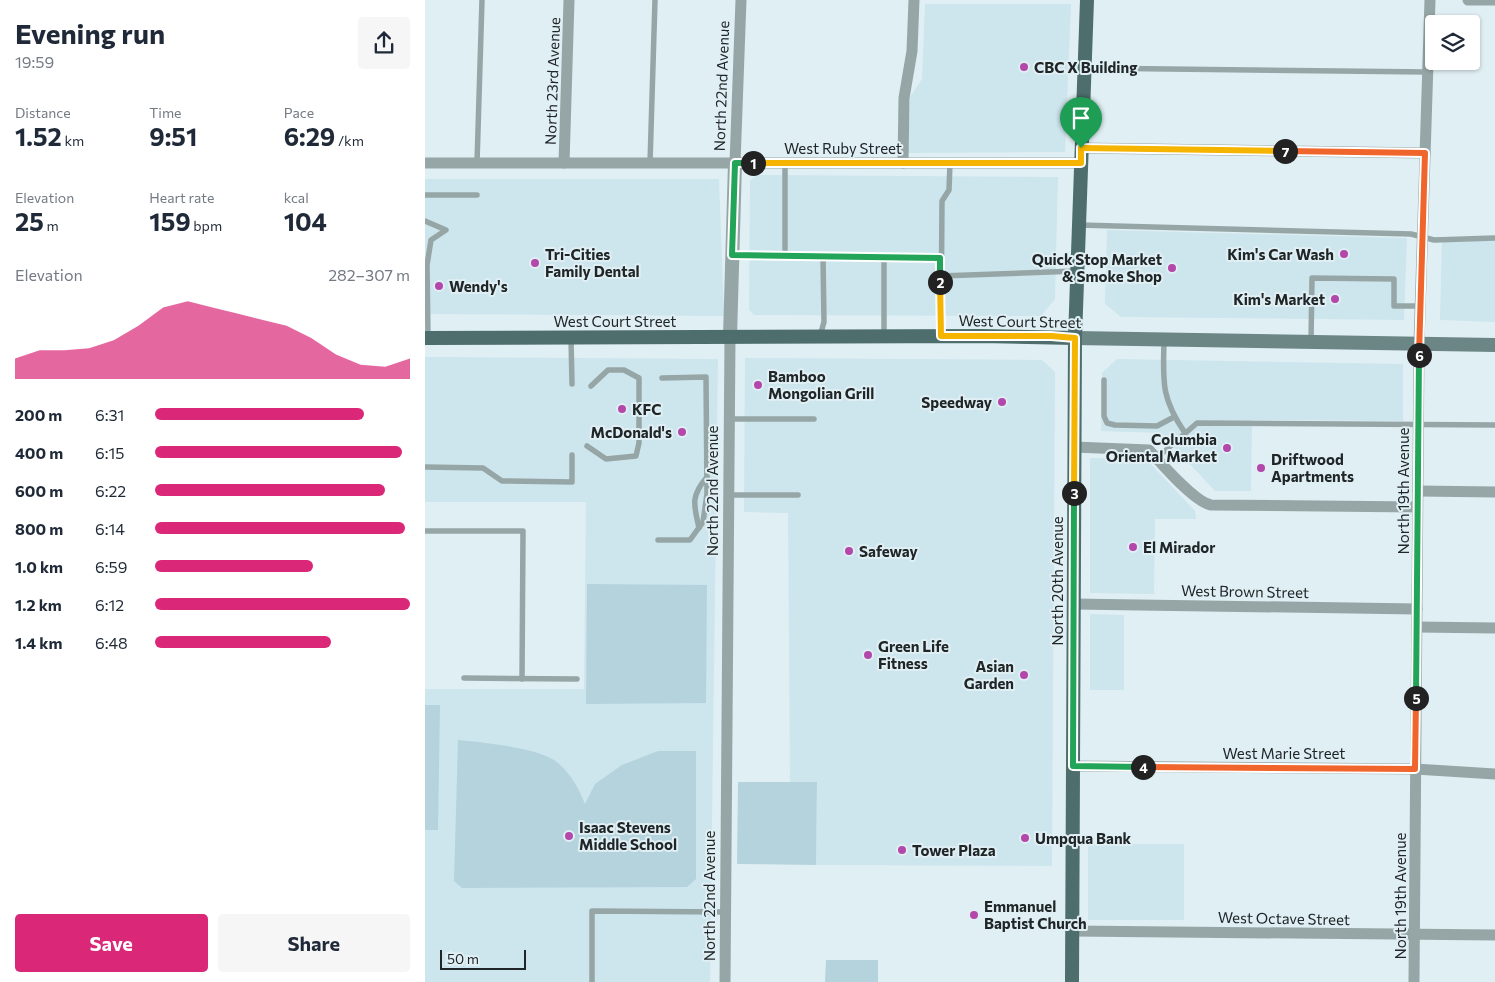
<!DOCTYPE html>
<meta charset="utf-8">
<style>
body{margin:0;font-family:Commissioner,sans-serif;background:#f6f6f7;color:#1f2937;height:100vh;display:flex;flex-direction:column;font-size:19px;white-space:nowrap}
*{box-sizing:border-box;margin:0}
p{font-size:16px;color:#747a83}
.icon{flex:none;width:28px;height:28px;fill:none;stroke:currentColor;stroke-width:2;stroke-linecap:round;stroke-linejoin:round}
.map{position:relative;flex:1;overflow:hidden}
.side{display:flex;flex-direction:column;background:#fff;width:425px}
.side>*{flex:none}
.tools{position:absolute;left:1000px;top:15px;display:grid;gap:10px}
.tools a{display:grid;place-items:center;width:55px;height:55px;border-radius:5px;background:#fff;box-shadow:0 1px 4px #0004;font-size:25px}
.scale{position:absolute;left:15px;bottom:12px;width:86px;box-sizing:border-box;padding-left:5px;border:2px solid #202628;border-top:0;font-size:14px;line-height:18px;white-space:nowrap;color:#202628;-webkit-text-stroke:4px #e0eff4;paint-order:stroke}
.pin{position:absolute;display:grid;place-items:center;width:42px;height:42px;color:#fff;margin:-51px -21px;border-radius:50% 50% 50% 0;rotate:-45deg;box-shadow:0 0 5px #0007}
.pin .icon{rotate:45deg}
.km{position:absolute;width:25px;height:25px;margin:-12px;border-radius:50%;background:#222;color:#fff;font-size:14px;line-height:25px;text-align:center}
.round{display:grid;place-items:center;flex:none;width:52px;height:52px;border-radius:5px;background:#f6f6f7}
.head{display:flex;align-items:center;justify-content:space-between;height:85px;padding:0 15px}
h1{font-size:28px;font-weight:700;line-height:38px}
.stats{display:grid;grid-template-columns:repeat(3,1fr);gap:8px;height:85px;padding:5px 15px}
.stats div{display:grid;align-content:center}
.stats b{font-size:25px;font-weight:700}
.stats small{font-size:14px;font-weight:400}
.stats p{font-size:14px}
.chart{height:140px;padding:10px 15px}
.chart p{display:flex;justify-content:space-between}
.chart svg{width:100%;height:90px;margin-top:5px;fill:#db2777;opacity:.7}
.primary-button{display:flex;gap:10px;margin-top:auto;padding:10px 15px}
.primary-button a{flex:1;height:58px;border-radius:5px;background:#db2777;color:#fff;font-size:20px;font-weight:700;line-height:58px;text-align:center}
.primary-button a+a{background:#f6f6f7;color:#1f2937}
ul{padding:0 15px;list-style:none;font-size:16px}
li{display:grid;grid-template-columns:80px 60px 1fr;align-items:center;height:38px}
li i{height:12px;border-radius:6px;background:#db2777}
main{display:flex;flex:1;min-height:0}
.map>svg:first-child{display:block}
</style>
<main>
<section class="side">
<div class="head"><div><h1>Evening run</h1><p>19:59</p></div><a class="round"><svg class="icon" aria-label="share" viewBox="0 0 24 24"><path d="M12 15V3M7 8l5-5 5 5M5 13v7h14v-7"/></svg></a></div>
<div class="stats">
<div><p>Distance</p><b>1.52<small> km</small></b></div>
<div><p>Time</p><b>9:51</b></div>
<div><p>Pace</p><b>6:29<small> /km</small></b></div>
</div>
<div class="stats">
<div><p>Elevation</p><b>25<small> m</small></b></div>
<div><p>Heart rate</p><b>159<small> bpm</small></b></div>
<div><p>kcal</p><b>104</b></div>
</div>
<div class="chart"><p><span>Elevation</span>282–307 m</p>
<svg viewBox="0 0 160 44" preserveAspectRatio="none"><path d="M0 44V34L10 30L20 30L30 29L40 25L50 18L60 9L70 6L80 9L90 12L100 15L110 18L120 24L130 32L140 37L150 38L160 34V44z"/></svg>
</div>
<ul>
<li><b>200 m</b>6:31<i style="width:82%"></i></li>
<li><b>400 m</b>6:15<i style="width:97%"></i></li>
<li><b>600 m</b>6:22<i style="width:90%"></i></li>
<li><b>800 m</b>6:14<i style="width:98%"></i></li>
<li><b>1.0 km</b>6:59<i style="width:62%"></i></li>
<li><b>1.2 km</b>6:12<i style="width:100%"></i></li>
<li><b>1.4 km</b>6:48<i style="width:69%"></i></li>
</ul>
<div class="primary-button"><a>Save</a><a>Share</a></div>
</section>
<div class="map">
<svg width="1070" height="982" viewBox="0 0 1070 982">
<rect width="100%" height="100%" fill="#e0eff4"/>
<!-- built -->
<g fill="#cde5ed">
<polygon points="500,4 646,4 640,152 483,153 485,97 497,79"/>
<polygon points="332,175 633,177 630,299 616,316 329,315 324,310 325,181"/>
<polygon points="0,179 294,179 299,316 0,314"/>
<polygon points="682,230 982,238 979,320 696,317 680,304"/>
<polygon points="1017,237 1070,239 1070,322 1015,320"/>
<polygon points="0,357 293,359 285,982 0,982 0,689 159,689 161,502 0,502"/>
<polygon points="320,358 617,360 630,372 627,866 391,865 392,782 365,782 363,513 319,512"/>
<polygon points="692,359 978,364 978,421 827,420 826,491 790,491 736,433 676,431 677,373"/>
<polygon points="665,458 721,459 770,511 771,519 730,519 729,594 665,593"/>
<polygon points="665,614 699,615 699,690 665,690"/>
<rect x="663" y="844" width="96" height="76"/>
</g>
<!-- green -->
<g fill="#b5d3dc">
<polygon points="162,584 282,585 281,703 161,704"/>
<polygon points="0,705 15,705 13,830 0,830"/>
<path d="M33 740C55 742 117 748 133 763 146 774 154 789 160 804L170 784 197 765 233 751H271V879L262 887 37 888 29 881Z"/>
<polygon points="313,782 392,782 391,865 312,864"/>
<polygon points="401,960 453,960 453,982 400,982"/>
</g>
<g fill="none" stroke-linecap="round" stroke-linejoin="round">
<!-- service -->
<g stroke="#96a6a6" stroke-width="5.5">
<polyline points="659,68 1003,72"/>
<polyline points="52,163 57,0"/>
<polyline points="225,163 230,0"/>
<polyline points="0,195 52,195"/>
<polyline points="0,221 21,230 6,240 2,265 3,338"/>
<polyline points="654,225 986,234 1009,240 1070,238"/>
<polyline points="307,255 515,257"/>
<polyline points="360,256 360,163"/>
<polyline points="515,276 652,271"/>
<polyline points="395,336 399,322 398,256"/>
<polyline points="516,336 517,201 524,190 525,163"/>
<polyline points="459,337 459,257"/>
<polyline points="146,338 147,384"/>
<path d="M739 341C738 382 736 398 760 433"/>
<polyline points="886,342 887,278 969,279 969,306 995,306"/>
<polyline points="679,380 679,416 682,423 690,425 732,426 749,417"/>
<polyline points="304,419 389,419"/>
<polyline points="162,446 181,459 211,456 214,443 214,378 199,370 183,370 166,386"/>
<polyline points="732,458 772,423 1070,425"/>
<polyline points="0,467 58,468 77,481 147,482 147,455"/>
<polyline points="303,495 373,495"/>
<path d="M274 528C269 505 265 497 282 477"/>
<polyline points="0,531 98,531 97,679"/>
<polyline points="233,540 265,540 278,522 282,494 281,377 237,378"/>
<polyline points="39,678 152,679"/>
<polyline points="167,982 167,911 300,912"/>
</g>
<!-- minor -->
<g stroke="#96a6a6" stroke-width="11">
<polyline points="1043,0 1070,0"/>
<polyline points="656,148 1000,153"/>
<polyline points="0,163 656,163"/>
<polyline points="139,163 144,0"/>
<polyline points="310,163 316,0"/>
<polyline points="478,163 479,98 487,51 489,0"/>
<path d="M649 447 724 450C737 464 769 502 786 505L992 507"/>
<polyline points="993,491 1070,492"/>
<polyline points="648,604 992,609"/>
<polyline points="992,627 1070,628"/>
<polyline points="648,766 990,769 1070,774"/>
<polyline points="647,931 1070,935"/>
<polyline points="300,982 305,337"/>
<polyline points="989,982 994,344 1005,0"/>
</g>
<!-- tertiary -->
<polyline stroke="#96a6a6" stroke-width="14" points="305,337 310,163"/>
<!-- secondary -->
<polyline stroke="#6c8585" stroke-width="14" points="650,338 1070,345"/>
<!-- primary -->
<g stroke="#4e6d6d" stroke-width="14">
<polyline points="0,338 557,336 650,338"/>
<polyline points="647,982 650,338 662,0"/>
</g>
</g>
<g fill="none" stroke-linecap="round" stroke-linejoin="round">
<defs>
<polyline id="split-1" points="328,163 656,163 656,148"/>
<polyline id="split-2" points="328,163 310,163 307,255 515,258 515,282"/>
<polyline id="split-3" points="515,282 516,336 626,336 650,338 649,493"/>
<polyline id="split-4" points="649,493 648,766 718,767"/>
<polyline id="split-5" points="718,767 990,769 991,698"/>
<polyline id="split-6" points="991,698 994,355"/>
<polyline id="split-7" points="860,151 1000,153 994,355"/>
<polyline id="split-8" points="656,148 860,151"/>
</defs>
<!-- split-1 casing -->
<use href="#split-1" stroke="#fff" stroke-width="10"/>
<!-- split-2 casing -->
<use href="#split-2" stroke="#fff" stroke-width="10"/>
<!-- split-3 casing -->
<use href="#split-3" stroke="#fff" stroke-width="10"/>
<!-- split-4 casing -->
<use href="#split-4" stroke="#fff" stroke-width="10"/>
<!-- split-5 casing -->
<use href="#split-5" stroke="#fff" stroke-width="10"/>
<!-- split-6 casing -->
<use href="#split-6" stroke="#fff" stroke-width="10"/>
<!-- split-7 casing -->
<use href="#split-7" stroke="#fff" stroke-width="10"/>
<!-- split-8 casing -->
<use href="#split-8" stroke="#fff" stroke-width="10"/>
<!-- split-1 -->
<use href="#split-1" stroke="#f5b400" stroke-width="6"/>
<!-- split-2 -->
<use href="#split-2" stroke="#22a559" stroke-width="6"/>
<!-- split-3 -->
<use href="#split-3" stroke="#f5b400" stroke-width="6"/>
<!-- split-4 -->
<use href="#split-4" stroke="#22a559" stroke-width="6"/>
<!-- split-5 -->
<use href="#split-5" stroke="#f0652b" stroke-width="6"/>
<!-- split-6 -->
<use href="#split-6" stroke="#22a559" stroke-width="6"/>
<!-- split-7 -->
<use href="#split-7" stroke="#f0652b" stroke-width="6"/>
<!-- split-8 -->
<use href="#split-8" stroke="#f5b400" stroke-width="6"/>
</g>
<!-- markers -->
<g fill="#b348aa" stroke="#e0eff4" stroke-width="2">
<circle cx="599" cy="67" r="5"/>
<circle cx="919" cy="254" r="5"/>
<circle cx="110" cy="263" r="5"/>
<circle cx="747" cy="268" r="5"/>
<circle cx="14" cy="286" r="5"/>
<circle cx="910" cy="299" r="5"/>
<circle cx="333" cy="385" r="5"/>
<circle cx="577" cy="402" r="5"/>
<circle cx="197" cy="409" r="5"/>
<circle cx="257" cy="432" r="5"/>
<circle cx="802" cy="448" r="5"/>
<circle cx="836" cy="468" r="5"/>
<circle cx="708" cy="547" r="5"/>
<circle cx="424" cy="551" r="5"/>
<circle cx="443" cy="655" r="5"/>
<circle cx="599" cy="675" r="5"/>
<circle cx="144" cy="836" r="5"/>
<circle cx="600" cy="838" r="5"/>
<circle cx="477" cy="850" r="5"/>
<circle cx="549" cy="915" r="5"/>
</g>
<g text-anchor="middle" dominant-baseline="central" stroke-width="4" stroke-linejoin="round" paint-order="stroke">
<!-- poi labels -->
<g font-size="15" font-weight="bold" fill="#202628" stroke="#e0eff4" text-anchor="start">
<text x="609" y="67">CBC X Building</text>
<text x="120" y="254">Tri-Cities<tspan x="120" dy="17">Family Dental</tspan></text>
<text x="909" y="254" text-anchor="end">Kim's Car Wash</text>
<text x="737" y="259" text-anchor="end">Quick Stop Market<tspan x="737" dy="17">&amp; Smoke Shop</tspan></text>
<text x="24" y="286">Wendy's</text>
<text x="900" y="299" text-anchor="end">Kim's Market</text>
<text x="343" y="376">Bamboo<tspan x="343" dy="17">Mongolian Grill</tspan></text>
<text x="567" y="402" text-anchor="end">Speedway</text>
<text x="207" y="409">KFC</text>
<text x="247" y="432" text-anchor="end">McDonald's</text>
<text x="792" y="439" text-anchor="end">Columbia<tspan x="792" dy="17">Oriental Market</tspan></text>
<text x="846" y="459">Driftwood<tspan x="846" dy="17">Apartments</tspan></text>
<text x="718" y="547">El Mirador</text>
<text x="434" y="551">Safeway</text>
<text x="453" y="646">Green Life<tspan x="453" dy="17">Fitness</tspan></text>
<text x="589" y="666" text-anchor="end">Asian<tspan x="589" dy="17">Garden</tspan></text>
<text x="154" y="827">Isaac Stevens<tspan x="154" dy="17">Middle School</tspan></text>
<text x="610" y="838">Umpqua Bank</text>
<text x="487" y="850">Tower Plaza</text>
<text x="559" y="906">Emmanuel<tspan x="559" dy="17">Baptist Church</tspan></text>
</g>
<!-- street labels -->
<g font-size="15" fill="#202628" stroke="#e0eff4">
<text transform="translate(127 81) rotate(-88)">North 23rd Avenue</text>
<text transform="translate(296 86) rotate(-88)">North 22nd Avenue</text>
<text x="418" y="148">West Ruby Street</text>
<text x="190" y="321">West Court Street</text>
<text transform="translate(595 321) rotate(1)">West Court Street</text>
<text transform="translate(287 491) rotate(-90)">North 22nd Avenue</text>
<text transform="translate(978 491) rotate(-90)">North 19th Avenue</text>
<text transform="translate(632 581) rotate(-90)">North 20th Avenue</text>
<text transform="translate(820 591) rotate(1)">West Brown Street</text>
<text x="859" y="753">West Marie Street</text>
<text transform="translate(284 896) rotate(-90)">North 22nd Avenue</text>
<text transform="translate(975 896) rotate(-90)">North 19th Avenue</text>
<text transform="translate(859 918) rotate(1)">West Octave Street</text>
</g>
</g>
</svg>
<div class="tools">
<a><svg class="icon" aria-label="layers" viewBox="0 0 24 24"><path d="M12 4l9 5-9 5-9-5zM3 14l9 5 9-5"/></svg></a>
</div>
<div class="scale">50 m</div>
<div class="pin" style="left:656px;top:148px;background:#1e9e55"><svg class="icon" aria-label="arrive" viewBox="0 0 24 24"><path d="M6 21V4h12l-3 4 3 4H6"/></svg></div>
<b class="km" style="left:328px;top:163px">1</b>
<b class="km" style="left:515px;top:282px">2</b>
<b class="km" style="left:649px;top:493px">3</b>
<b class="km" style="left:718px;top:767px">4</b>
<b class="km" style="left:991px;top:698px">5</b>
<b class="km" style="left:994px;top:355px">6</b>
<b class="km" style="left:860px;top:151px">7</b>
</div>
</main>
